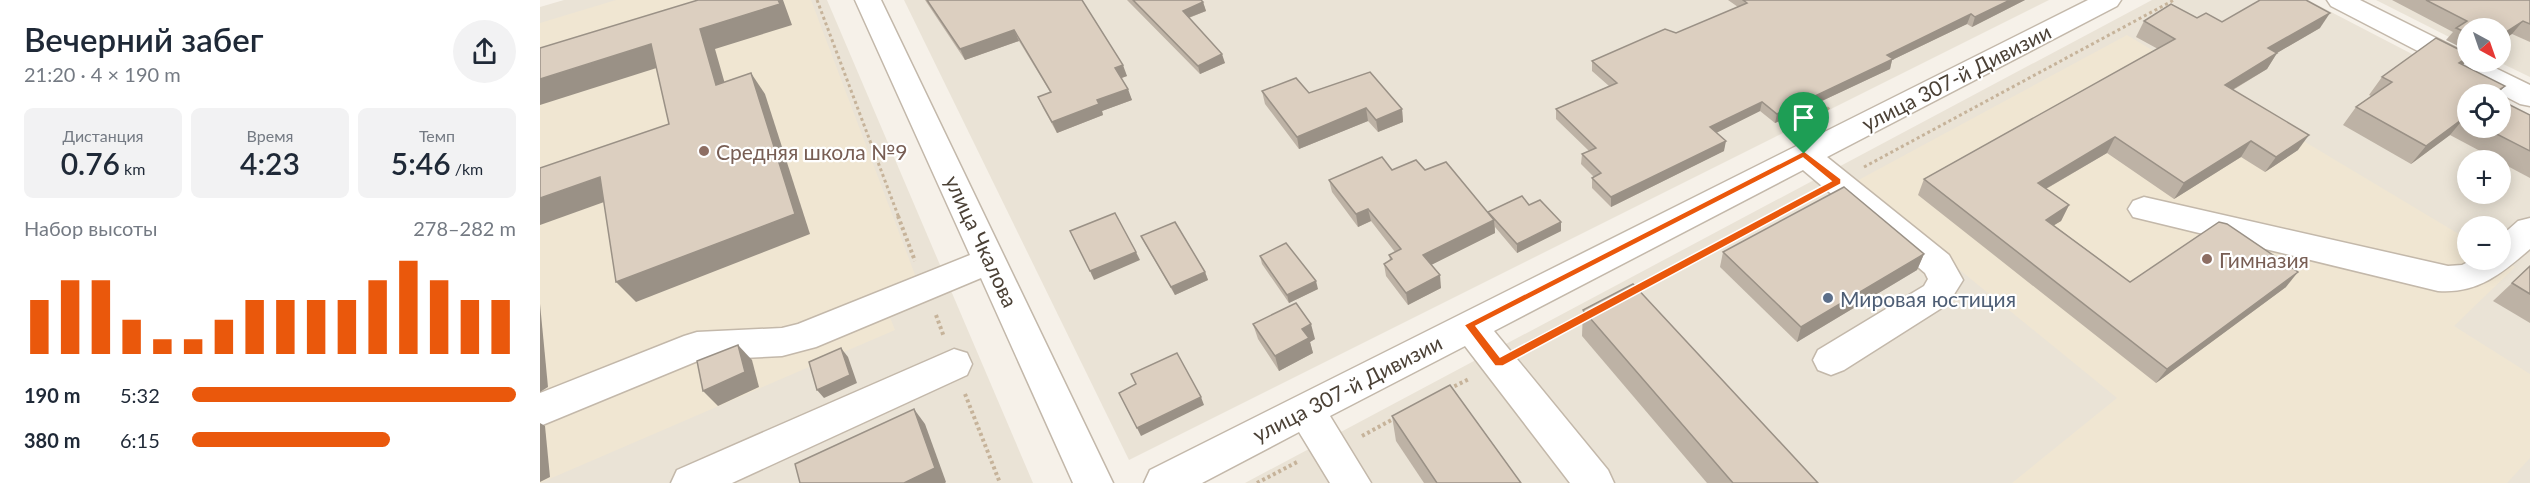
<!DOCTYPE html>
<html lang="ru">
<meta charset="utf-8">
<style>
body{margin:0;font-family:Lato,sans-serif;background:#f2f2f3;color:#1f2937;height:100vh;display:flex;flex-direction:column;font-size:22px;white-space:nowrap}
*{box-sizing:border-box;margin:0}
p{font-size:20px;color:#747a83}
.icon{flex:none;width:33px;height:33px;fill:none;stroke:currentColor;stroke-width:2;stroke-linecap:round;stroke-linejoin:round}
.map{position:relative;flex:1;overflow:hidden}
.side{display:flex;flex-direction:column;background:#fff;width:540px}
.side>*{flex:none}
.needle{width:39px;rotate:140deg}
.buttons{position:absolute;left:1917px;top:18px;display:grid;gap:12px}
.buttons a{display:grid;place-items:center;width:54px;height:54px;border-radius:50%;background:#fff;box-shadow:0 3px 15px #0003;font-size:30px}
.pin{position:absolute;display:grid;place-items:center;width:51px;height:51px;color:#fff;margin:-62px -26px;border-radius:50% 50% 50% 0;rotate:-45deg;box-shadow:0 0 6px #0007}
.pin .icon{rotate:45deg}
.round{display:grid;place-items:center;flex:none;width:63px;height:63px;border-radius:32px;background:#f2f2f3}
.overview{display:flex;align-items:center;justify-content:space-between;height:102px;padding:0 24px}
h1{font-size:33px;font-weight:600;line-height:45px}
.metrics{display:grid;grid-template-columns:repeat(3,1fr);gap:9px;height:102px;padding:6px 24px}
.metrics div{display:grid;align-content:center;border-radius:9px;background:#f2f2f3;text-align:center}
.metrics b{font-size:30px;font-weight:600}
.metrics small{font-size:16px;font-weight:400}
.metrics p{font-size:16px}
.chart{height:168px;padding:12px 24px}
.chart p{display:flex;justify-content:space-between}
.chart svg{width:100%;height:108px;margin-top:6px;stroke:#ea580c;stroke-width:6}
ul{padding:0 24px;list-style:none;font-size:20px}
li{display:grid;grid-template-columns:96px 72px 1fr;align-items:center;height:45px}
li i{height:15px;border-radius:8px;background:#ea580c}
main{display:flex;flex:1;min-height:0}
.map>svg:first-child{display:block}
</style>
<main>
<section class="side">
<div class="overview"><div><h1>Вечерний забег</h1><p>21:20 · 4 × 190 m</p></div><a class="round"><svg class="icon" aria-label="share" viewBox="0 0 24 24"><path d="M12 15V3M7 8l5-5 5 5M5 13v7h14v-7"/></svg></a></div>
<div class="metrics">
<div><p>Дистанция</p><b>0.76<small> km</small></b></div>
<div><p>Время</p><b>4:23</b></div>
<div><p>Темп</p><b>5:46<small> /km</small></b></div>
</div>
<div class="chart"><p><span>Набор высоты</span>278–282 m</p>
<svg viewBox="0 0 160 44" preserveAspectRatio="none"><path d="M5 44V22M15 44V14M25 44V14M35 44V30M45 44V38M55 44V38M65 44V30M75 44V22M85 44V22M95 44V22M105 44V22M115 44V14M125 44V6M135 44V14M145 44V22M155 44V22"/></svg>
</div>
<ul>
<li><b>190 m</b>5:32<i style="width:100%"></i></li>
<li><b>380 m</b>6:15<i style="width:61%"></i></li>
</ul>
</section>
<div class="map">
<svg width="1990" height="483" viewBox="0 0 1990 483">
<rect width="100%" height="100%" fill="#f6f1e9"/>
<!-- residential -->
<g fill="#eae3d6" fill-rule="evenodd">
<polygon points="24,0 287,0 493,483 0,483 0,7"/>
<polygon points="364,0 1509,0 589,460"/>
<path d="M1612 0H1768L1949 94H1928V128H1960L1990 116V483H705ZM1928 160H1960V194H1928ZM1928 226H1960V260H1928Z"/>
<polygon points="1836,0 1990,0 1990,77 1959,62 1960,28 1928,28 1927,46"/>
</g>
<!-- education -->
<g fill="#f0e6d2">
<polygon points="76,0 271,0 377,280 341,295 355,330 0,483 0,23"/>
<polygon points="1587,35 1927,239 1928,260 1961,258 1975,267 1914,326 1990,374 1990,458 1967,483 1472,483 1577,398 1313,183"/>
</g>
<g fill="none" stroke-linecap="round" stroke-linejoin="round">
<defs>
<g id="minor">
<polygon points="315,0 341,0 573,483 533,483 441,278 276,347 242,356 160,360 0,426 0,393 144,336 157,332 242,328 258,324 430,255"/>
<polygon points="1548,0 1581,0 1577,6 1287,157 1409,255 1423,280 1408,304 1304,370 1291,375 1278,370 1273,360 1278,350 1384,286 1388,279 1385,273 1263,170 954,331 1068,470 1074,483 1030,483 925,346 790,416 831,483 790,483 759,432 662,483 604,483 610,470"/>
<polygon points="1787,0 1820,0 1928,54 1928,62 1943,62 1990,85 1990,106 1980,104 1791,6"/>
<path d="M1604 197 1908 266 1922 265 1932 260H1960V237L1978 221 1990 218V249C1962 273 1938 294 1898 291L1593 217 1588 209 1593 201Z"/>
<polygon points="414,349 427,353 432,364 427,375 192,483 131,483 137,470"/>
</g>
</defs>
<!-- minor casing -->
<use href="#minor" stroke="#c3b8aa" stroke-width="3"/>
<!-- path-far1 -->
<g stroke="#c6b39a" stroke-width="3" stroke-dasharray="3 3" stroke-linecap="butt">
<polyline points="277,0 359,218"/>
<polyline points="1282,104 1290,110"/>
<polyline points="1324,167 1634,0"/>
<polyline points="1230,218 1270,196"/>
</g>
<!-- path -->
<g stroke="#c6b39a" stroke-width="4" stroke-dasharray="3 3" stroke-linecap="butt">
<polyline points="358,216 375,261"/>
<polyline points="1094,290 1232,216"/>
<polyline points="396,315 404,337"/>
<polyline points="988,347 1045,317"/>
<polyline points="909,389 929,379"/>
<polyline points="425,394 460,483"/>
<polyline points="822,436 855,418"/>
<polyline points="717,483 759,461"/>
</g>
<!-- minor -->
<use href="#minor" fill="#fff" fill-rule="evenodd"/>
</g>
<!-- wall -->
<g fill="#bdb2a5">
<polygon points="385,0 542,0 587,76 581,78 592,100 562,111 563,115 517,133 503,108 498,97 510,92 479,41 425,60"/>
<polygon points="587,0 661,0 663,2 666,11 649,18 685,63 660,74"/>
<polygon points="1188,0 1485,0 1432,27 1427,24 1352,60 1350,69 1235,123 1220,111 1176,133 1184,151 1071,207 1052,188 1052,178 1054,177 1041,164 1042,154 1049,151 1016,119 1016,109 1069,86 1052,71 1052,61 1136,33 1198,7"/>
<polygon points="1852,0 1990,0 1990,42 1972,34 1928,28 1928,51 1906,40 1913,32"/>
<polygon points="1657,18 1682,22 1780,28 1737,53 1727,69 1693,90 1758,150 1725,172 1701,157 1634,199 1567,153 1506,189 1529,205 1521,221 1514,225 1590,282 1746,287 1616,383 1378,195 1384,179 1618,49 1596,37 1604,21"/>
<polygon points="1928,54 1928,59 1923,65 1965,86 1957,94 1928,94 1928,128 1960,128 1990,115 1990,178 1960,162 1960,160 1957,160 1910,135 1871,164 1803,125 1816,107 1831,96 1829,95 1842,77"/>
<polygon points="722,91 769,93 862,109 863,122 838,132 828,121 759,149 725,104"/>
<polygon points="852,170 885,170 948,213 948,212 989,205 1021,222 1021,231 977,253 955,227 955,233 891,265 901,288 868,305 846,276 844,264 850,260 849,255 855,252 831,221 818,227 792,192 789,180"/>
<polygon points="601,236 665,272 668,280 635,295 605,244"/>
<polygon points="1183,252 1384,254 1377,270 1257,342 1180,267"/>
<polygon points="720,256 778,289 749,303 722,264"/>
<polygon points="1990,266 1990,323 1953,301"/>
<polygon points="1043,310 1278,483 1167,483 1042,336"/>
<polygon points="713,324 775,339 770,342 773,353 739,371 718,339"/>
<polygon points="852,416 981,483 884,483 856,441"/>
</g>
<!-- shaded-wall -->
<g fill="#9a9186">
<polygon points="238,0 243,0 252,25 175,49 191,105 176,85 160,29"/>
<polygon points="1470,0 1485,0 1432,27 1435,17"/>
<polygon points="663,2 666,11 645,19 643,11"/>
<polygon points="1790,13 1780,28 1718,64 1728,48"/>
<polygon points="1431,14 1427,24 1352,60 1350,69 1235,123 1237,114 1347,55"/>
<polygon points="1983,21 1972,34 1960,42 1960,36"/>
<polygon points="474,30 479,41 425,60 420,49"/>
<polygon points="111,44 126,65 0,105 0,79"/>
<polygon points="1737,53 1727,69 1675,100 1685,85"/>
<polygon points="682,54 685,63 660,74 658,66"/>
<polygon points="1928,57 1928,59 1916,73 1919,63"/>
<polygon points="583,65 587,76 579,79 575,68"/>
<polygon points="211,73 225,94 270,234 96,302 76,282"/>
<polygon points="1965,86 1957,94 1953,94"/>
<polygon points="588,89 592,100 562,111 563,115 517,133 512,122 557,100"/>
<polygon points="1222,102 1220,111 1168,137 1170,127"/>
<polygon points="826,108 828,121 759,149 757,137"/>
<polygon points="862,109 863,122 838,132 836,120"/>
<polygon points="1925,117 1910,135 1871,164 1886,146"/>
<polygon points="1769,135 1758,150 1725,172 1736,157"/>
<polygon points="1575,137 1567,153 1490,198 1498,183"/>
<polygon points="1186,141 1184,151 1071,207 1071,197"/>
<polygon points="1711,141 1701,157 1634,199 1644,183"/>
<polygon points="60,177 78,197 0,225 0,198"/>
<polygon points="1529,205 1521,221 1498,235 1506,220"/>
<polygon points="828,209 831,221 818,227 816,214"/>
<polygon points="954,220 955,233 885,268 883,255"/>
<polygon points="1021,222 1021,231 977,253 977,244"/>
<polygon points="596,252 600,260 554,280 550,271"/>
<polygon points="1384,254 1377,270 1257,342 1261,327"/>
<polygon points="665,272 668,280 635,295 631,287"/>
<polygon points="1758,272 1746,287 1616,383 1627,369"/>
<polygon points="900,275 901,288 868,305 866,293"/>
<polygon points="776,281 778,289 749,303 747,295"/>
<polygon points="0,304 8,387 0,392"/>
<polygon points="771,324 775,339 770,342 773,353 739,371 735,356 762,329"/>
<polygon points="198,345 212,360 219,387 178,406 163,391"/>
<polygon points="301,348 308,357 317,383 284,398 277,390"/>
<polygon points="661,397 664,405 601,436 597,428"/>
<polygon points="374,409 385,424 406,482 405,483 364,483"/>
<polygon points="0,423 5,426 10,477 0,482"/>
</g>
<!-- building -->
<g fill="#dccfc0" stroke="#9a9186" stroke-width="1.5">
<polygon points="158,0 238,0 240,4 160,29 176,85 211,73 255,214 76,282 60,177 0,198 0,168 129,124 111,44 0,79 0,48"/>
<polygon points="387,0 542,0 583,65 575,68 588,89 557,100 559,104 512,122 498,97 511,92 474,30 420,49"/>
<polygon points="593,0 661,0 663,2 643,11 682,54 658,66"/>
<polygon points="1203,0 1470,0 1435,17 1431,14 1347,55 1353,59 1237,114 1222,102 1170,127 1186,141 1071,197 1052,178 1061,173 1042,154 1056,148 1016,109 1077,83 1052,61 1125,29 1136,33 1207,3"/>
<polygon points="1720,0 1766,0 1790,13 1728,48 1737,53 1685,85 1769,135 1736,157 1711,141 1644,183 1575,137 1498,183 1529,205 1506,220 1590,282 1679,222 1687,224 1758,272 1627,369 1384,179 1635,39 1604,21 1631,4 1657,18 1666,13 1682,22"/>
<polygon points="1886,0 1990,0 1990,24 1983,21 1960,36 1960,28 1928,28 1928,33 1916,28 1927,21"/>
<polygon points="1896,38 1928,54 1928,57 1919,63 1965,86 1953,94 1928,94 1928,118 1925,117 1886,146 1816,107 1852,82 1842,77"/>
<polygon points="830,72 862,109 836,120 826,108 757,137 722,91 756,78 769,93"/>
<polygon points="1960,100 1990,115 1990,151 1945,128 1960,128"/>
<polygon points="842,157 852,170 876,160 885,170 906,162 954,220 883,255 900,275 866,293 844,264 852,259 849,255 861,249 828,209 816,214 789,180"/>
<polygon points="1304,187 1384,254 1261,327 1183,252"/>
<polygon points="982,196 989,205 1000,200 1021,222 977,244 948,212"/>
<polygon points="575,213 596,252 550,271 530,231"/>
<polygon points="635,222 665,272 631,287 601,236"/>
<polygon points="746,243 776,281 747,295 720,256"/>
<polygon points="1990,266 1990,294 1972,283"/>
<polygon points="1093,284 1278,483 1193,483 1043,310"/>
<polygon points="756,303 771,324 762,329 769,338 735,356 713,324"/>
<polygon points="198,345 205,372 163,391 157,361"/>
<polygon points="301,348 310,375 277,390 269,362"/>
<polygon points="637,353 661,397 597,428 579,393 596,384 591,374"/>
<polygon points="910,385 981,483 897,483 852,416"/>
<polygon points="374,409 395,468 364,483 260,483 255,464"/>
</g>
<!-- route -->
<path fill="#ea580c" stroke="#fff" stroke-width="1.5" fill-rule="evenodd" d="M1264 151 1301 179V184L963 366H955L924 325ZM1263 158 1291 181 960 357 936 326Z"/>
<!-- markers -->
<g fill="#8d6e63" stroke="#fff" stroke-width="2">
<circle cx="164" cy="151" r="6"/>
<circle cx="1667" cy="259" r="6"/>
</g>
<circle fill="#5c6f8a" stroke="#fff" stroke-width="2" cx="1288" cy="298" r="6"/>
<g text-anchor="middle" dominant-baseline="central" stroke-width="4.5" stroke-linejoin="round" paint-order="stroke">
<!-- street labels -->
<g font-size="21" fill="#4b4136" stroke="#fff">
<text transform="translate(1416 77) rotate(-27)">улица 307-й Дивизии</text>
<text transform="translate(442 241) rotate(65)">улица Чкалова</text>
<text transform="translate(807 388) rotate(-27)">улица 307-й Дивизии</text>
</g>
<!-- education labels -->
<g font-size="21" fill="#785e54" stroke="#fff" text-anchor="start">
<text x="176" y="151">Средняя школа №9</text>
<text x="1679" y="259">Гимназия</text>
</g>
<!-- service labels -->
<g font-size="21" fill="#4e5e75" stroke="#fff" text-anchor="start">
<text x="1300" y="298">Мировая юстиция</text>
</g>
</g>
</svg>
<div class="buttons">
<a><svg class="needle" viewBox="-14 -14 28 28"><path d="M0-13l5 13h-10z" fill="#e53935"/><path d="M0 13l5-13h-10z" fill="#747a83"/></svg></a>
<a><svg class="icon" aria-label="locate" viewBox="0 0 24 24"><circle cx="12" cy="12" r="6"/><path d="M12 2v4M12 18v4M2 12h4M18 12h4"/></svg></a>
<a>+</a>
<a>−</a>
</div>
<div class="pin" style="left:1264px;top:154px;background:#1e9e55"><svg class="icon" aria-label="arrive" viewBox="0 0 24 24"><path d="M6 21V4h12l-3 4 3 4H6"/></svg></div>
</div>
</main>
